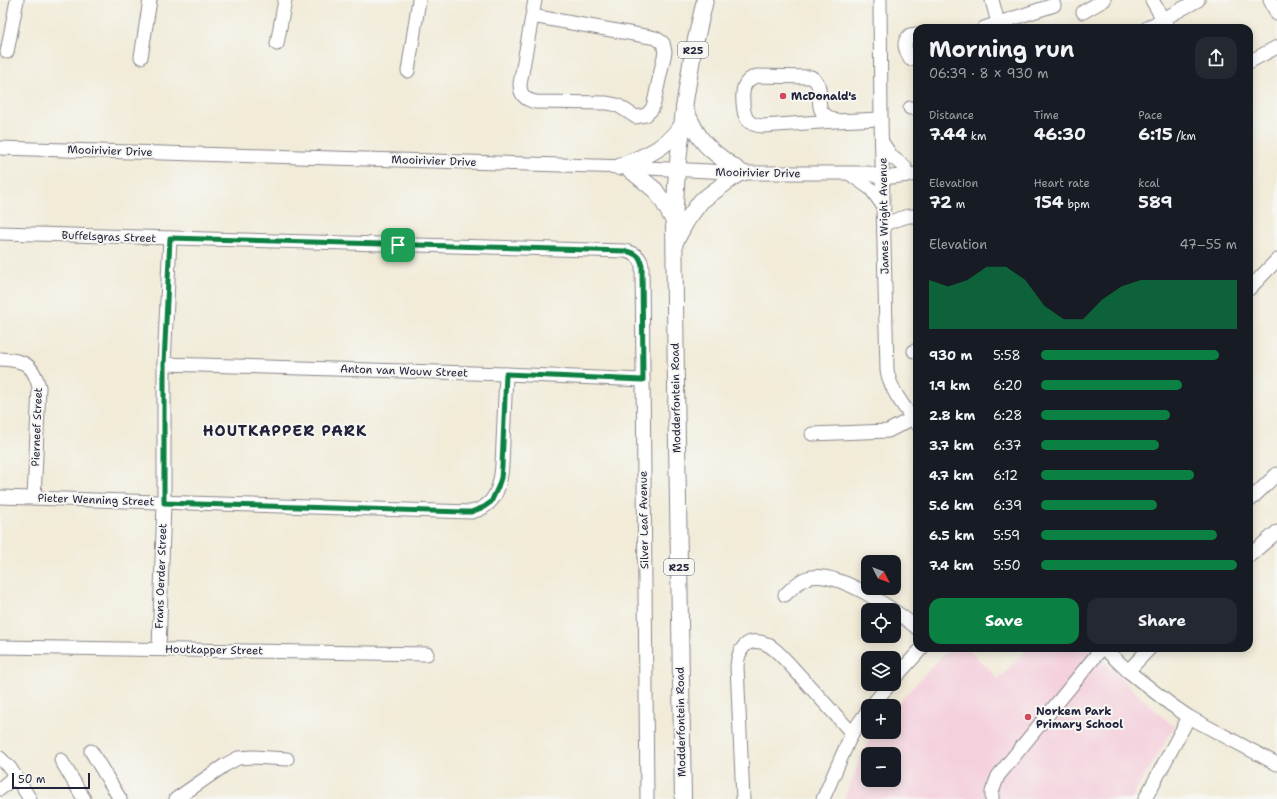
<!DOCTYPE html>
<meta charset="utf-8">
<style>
body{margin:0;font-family:"Shantell Sans",sans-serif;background:#242831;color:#f1f3f6;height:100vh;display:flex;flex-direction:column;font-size:15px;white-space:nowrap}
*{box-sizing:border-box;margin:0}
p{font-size:13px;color:#9ea1a6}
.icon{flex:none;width:22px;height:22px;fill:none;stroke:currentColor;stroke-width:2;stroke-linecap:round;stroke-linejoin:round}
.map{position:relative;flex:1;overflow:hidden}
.drawer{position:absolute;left:913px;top:24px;width:340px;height:628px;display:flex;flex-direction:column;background:#171b24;border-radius:12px;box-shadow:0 2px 10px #0003}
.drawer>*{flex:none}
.needle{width:26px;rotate:132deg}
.controls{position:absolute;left:861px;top:555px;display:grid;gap:8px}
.controls a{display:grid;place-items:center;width:40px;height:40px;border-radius:8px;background:#171b24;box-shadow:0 2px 10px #0003;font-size:20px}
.scale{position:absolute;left:12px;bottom:10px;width:78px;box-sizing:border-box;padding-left:4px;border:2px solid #22223b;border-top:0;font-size:11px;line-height:14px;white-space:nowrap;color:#22223b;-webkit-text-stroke:3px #f6f6f2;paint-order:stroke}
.pin{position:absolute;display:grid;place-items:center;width:34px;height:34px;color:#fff;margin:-17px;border-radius:8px;box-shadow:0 2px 6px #0006}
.round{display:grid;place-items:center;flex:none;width:42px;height:42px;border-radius:12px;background:#242831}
.summary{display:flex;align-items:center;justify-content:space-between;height:68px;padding:0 16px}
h1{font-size:22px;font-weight:700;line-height:30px}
.figures{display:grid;grid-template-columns:repeat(3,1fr);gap:6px;height:68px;padding:4px 16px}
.figures div{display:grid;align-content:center}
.figures b{font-size:17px;font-weight:700}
.figures small{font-size:11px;font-weight:400}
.figures p{font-size:11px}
.chart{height:112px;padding:8px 16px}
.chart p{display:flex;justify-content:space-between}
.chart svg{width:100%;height:72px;margin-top:4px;fill:#0b8043;opacity:.7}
.action{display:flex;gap:8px;margin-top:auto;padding:8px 16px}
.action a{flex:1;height:46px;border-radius:12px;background:#0b8043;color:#fff;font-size:16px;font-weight:700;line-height:46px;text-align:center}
.action a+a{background:#242831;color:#f1f3f6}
ul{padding:0 16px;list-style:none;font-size:13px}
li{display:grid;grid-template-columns:64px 48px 1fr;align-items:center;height:30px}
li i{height:10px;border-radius:5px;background:#0b8043}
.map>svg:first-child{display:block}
</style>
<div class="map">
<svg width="1277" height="799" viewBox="0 0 1277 799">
<rect width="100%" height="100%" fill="#f6f6f2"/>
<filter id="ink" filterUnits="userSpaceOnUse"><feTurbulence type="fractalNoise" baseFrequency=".025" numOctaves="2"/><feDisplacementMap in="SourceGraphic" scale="8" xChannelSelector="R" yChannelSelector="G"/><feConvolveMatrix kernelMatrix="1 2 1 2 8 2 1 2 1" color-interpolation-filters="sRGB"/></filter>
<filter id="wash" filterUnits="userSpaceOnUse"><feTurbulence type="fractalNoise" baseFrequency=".012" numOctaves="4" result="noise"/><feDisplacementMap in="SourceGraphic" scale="16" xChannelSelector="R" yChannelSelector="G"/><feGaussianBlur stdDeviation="0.9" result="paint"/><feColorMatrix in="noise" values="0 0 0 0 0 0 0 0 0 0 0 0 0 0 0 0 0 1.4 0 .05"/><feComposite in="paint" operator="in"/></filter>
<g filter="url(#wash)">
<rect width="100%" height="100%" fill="#f1ebd8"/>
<!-- built -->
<path fill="#f4cfdc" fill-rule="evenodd" d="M950 648H966L999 679 1028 648H1087L1174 727 1131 799H844L872 732H894V707ZM868 754H894V780H868Z"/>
</g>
<g filter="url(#ink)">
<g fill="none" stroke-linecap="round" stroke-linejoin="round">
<defs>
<g id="minor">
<path d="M880 0 881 119 887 370C890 390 905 408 917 424"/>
<polyline points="992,0 998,23"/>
<polyline points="1152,0 1168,28"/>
<polyline points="1270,0 1277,14"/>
<polyline points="1083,12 1104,0"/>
<path d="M532 16 651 37 656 38 663 43 665 52 654 103 652 109 646 115 636 117 617 105 607 103 536 102C525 100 520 95 520 84L535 0"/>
<polyline points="984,28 1054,5"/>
<polyline points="1147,28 1198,0"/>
<polyline points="277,44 285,0"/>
<polyline points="7,52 17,0"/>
<polyline points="141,57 150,0"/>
<path d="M910 59C906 50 901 43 910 35L917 34"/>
<polyline points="1249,62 1277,47"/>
<polyline points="408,71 419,0"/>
<polyline points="910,108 917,108"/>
<path d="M835 121C831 118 825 116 822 112 815 101 826 86 811 77L757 76C743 80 742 90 743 103 744 118 747 125 763 126L835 121 881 119"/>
<polyline points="882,142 892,157 905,167"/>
<polyline points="0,148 627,167 750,173 868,173 883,178 917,174"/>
<polyline points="850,174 871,189 884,207"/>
<polyline points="884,224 908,216 917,216"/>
<path d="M0 233 625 251C634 253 640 256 642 265L647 799"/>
<polyline points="1249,289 1277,260"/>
<polyline points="914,351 917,351"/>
<path d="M0 359C23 360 33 363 39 387L34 498"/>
<polyline points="164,364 506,374 643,380"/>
<polyline points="812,434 888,431 913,418"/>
<path d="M0 497 471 512C482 510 490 504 495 495 503 479 502 460 503 443 504 420 505 397 506 374"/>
<polyline points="1249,501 1277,474"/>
<polyline points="1249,556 1277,532"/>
<path d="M785 595C791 589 798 581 807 578 836 568 895 610 917 628"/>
<polyline points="0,647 427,654"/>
<polyline points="1104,648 1128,671 1170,704 1189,717 1277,764"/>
<polyline points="159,649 164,503 164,364 170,238"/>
<polyline points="1128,671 1150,648"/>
<polyline points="894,679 922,648"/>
<polyline points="871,706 890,684"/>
<polyline points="91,751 120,799"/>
<polyline points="0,758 10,768 30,799"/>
<polyline points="61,760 84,799"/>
<polyline points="0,789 15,776"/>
<polyline points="176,799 225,765 238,758 253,757 287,759"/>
<path d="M743 799 737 666C738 651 745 637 764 643 775 647 784 659 792 667 812 689 832 711 852 733"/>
<polyline points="823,799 852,733 868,710"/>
<polyline points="992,799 992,792 998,776 1102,648"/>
<polyline points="1145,799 1189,717"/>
</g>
<g id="major">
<path d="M684 108C689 117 693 127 699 136 709 151 727 162 742 173"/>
<path d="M619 167C647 155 662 151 682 126"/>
<polyline points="627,167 655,190 664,203 674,221"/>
<polyline points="675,242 687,220 701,201 739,173"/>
<polyline points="683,799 676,384 674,221 677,170 685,101 693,52 705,0"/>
</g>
</defs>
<!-- minor casing -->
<use href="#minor" stroke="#8a868a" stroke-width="15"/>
<!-- major casing -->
<use href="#major" stroke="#8a868a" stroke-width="18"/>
<!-- minor -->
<use href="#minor" stroke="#fff" stroke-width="13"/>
<!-- major -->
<use href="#major" stroke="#fff" stroke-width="16"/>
</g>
</g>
<g fill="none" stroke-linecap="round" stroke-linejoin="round" filter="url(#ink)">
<defs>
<path id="route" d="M170 238 626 251C634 253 640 256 642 265L643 380 506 374 502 466 501 478 498 487 491 502 484 507 471 512H464L164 503V364Z"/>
</defs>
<!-- route casing -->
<use href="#route" stroke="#fff" stroke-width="8"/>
<!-- route -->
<use href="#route" stroke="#0b8043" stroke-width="5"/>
</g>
<!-- markers -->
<g fill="#d1495b" stroke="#f6f6f2" stroke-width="1.5">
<circle cx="783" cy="96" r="4"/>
<circle cx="1028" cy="717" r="4"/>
</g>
<g text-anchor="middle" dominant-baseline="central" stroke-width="4" stroke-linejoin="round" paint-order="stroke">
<!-- shield labels -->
<g fill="#f6f6f2" stroke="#626272" stroke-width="1">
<rect x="678" y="42" width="30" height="16" rx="3"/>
<rect x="664" y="559" width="30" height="16" rx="3"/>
</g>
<g font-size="10" font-weight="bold" fill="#22223b">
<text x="693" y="50">R25</text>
<text x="679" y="567">R25</text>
</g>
<!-- poi labels -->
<g font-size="11" font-weight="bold" fill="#22223b" stroke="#f6f6f2" text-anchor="start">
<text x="791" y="96">McDonald's</text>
<text x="1036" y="711">Norkem Park<tspan x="1036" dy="13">Primary School</tspan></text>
</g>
<!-- street labels -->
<g font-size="11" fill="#22223b" stroke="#f6f6f2">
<text transform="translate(110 151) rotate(2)">Mooirivier Drive</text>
<text transform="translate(434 161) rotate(2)">Mooirivier Drive</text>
<text transform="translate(758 173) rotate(1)">Mooirivier Drive</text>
<text transform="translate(884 216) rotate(-91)">James Wright Avenue</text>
<text transform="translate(109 237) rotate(2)">Buffelsgras Street</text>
<text transform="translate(404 371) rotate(2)">Anton van Wouw Street</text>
<text transform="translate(676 398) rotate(-91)">Modderfontein Road</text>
<text transform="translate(37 427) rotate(-88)">Pierneef Street</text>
<text transform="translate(96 500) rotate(2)">Pieter Wenning Street</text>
<text transform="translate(644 520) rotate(-91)">Silver Leaf Avenue</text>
<text transform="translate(161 576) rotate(-88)">Frans Oerder Street</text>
<text transform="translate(214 650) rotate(1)">Houtkapper Street</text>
<text transform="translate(681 722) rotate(-91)">Modderfontein Road</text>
</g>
<!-- district labels -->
<g font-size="15" font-weight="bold" letter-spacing="1" fill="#22223b" stroke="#f6f6f2">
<text x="285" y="431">HOUTKAPPER PARK</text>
</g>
</g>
</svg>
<div class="controls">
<a><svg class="needle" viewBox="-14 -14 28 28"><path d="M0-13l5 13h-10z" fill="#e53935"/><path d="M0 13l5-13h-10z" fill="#9ea1a6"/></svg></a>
<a><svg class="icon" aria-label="locate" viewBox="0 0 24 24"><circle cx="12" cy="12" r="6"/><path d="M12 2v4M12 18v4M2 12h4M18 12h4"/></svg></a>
<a><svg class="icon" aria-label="layers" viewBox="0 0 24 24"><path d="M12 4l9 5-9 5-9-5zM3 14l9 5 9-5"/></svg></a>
<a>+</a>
<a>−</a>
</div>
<div class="scale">50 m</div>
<div class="pin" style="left:398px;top:245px;background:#1e9e55"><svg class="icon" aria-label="arrive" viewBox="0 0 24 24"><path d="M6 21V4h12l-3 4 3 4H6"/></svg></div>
<section class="drawer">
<div class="summary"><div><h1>Morning run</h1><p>06:39 · 8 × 930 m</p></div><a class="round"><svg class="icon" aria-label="share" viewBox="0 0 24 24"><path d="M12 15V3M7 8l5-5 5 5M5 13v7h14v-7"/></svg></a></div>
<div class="figures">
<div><p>Distance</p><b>7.44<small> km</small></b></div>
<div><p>Time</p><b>46:30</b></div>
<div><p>Pace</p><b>6:15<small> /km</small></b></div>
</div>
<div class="figures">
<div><p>Elevation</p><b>72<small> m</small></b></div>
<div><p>Heart rate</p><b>154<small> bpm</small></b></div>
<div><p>kcal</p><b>589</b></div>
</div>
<div class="chart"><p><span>Elevation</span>47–55 m</p>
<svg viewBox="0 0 160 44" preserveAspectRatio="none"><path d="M0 44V14L10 18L20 14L30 6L40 6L50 14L60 30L70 38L80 38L90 26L100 18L110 14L120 14L130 14L140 14L150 14L160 14V44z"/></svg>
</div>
<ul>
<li><b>930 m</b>5:58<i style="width:91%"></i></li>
<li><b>1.9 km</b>6:20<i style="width:72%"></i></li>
<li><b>2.8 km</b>6:28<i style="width:66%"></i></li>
<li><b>3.7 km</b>6:37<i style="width:60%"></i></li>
<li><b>4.7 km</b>6:12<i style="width:78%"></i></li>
<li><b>5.6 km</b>6:39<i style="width:59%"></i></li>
<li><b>6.5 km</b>5:59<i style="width:90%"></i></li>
<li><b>7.4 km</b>5:50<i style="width:100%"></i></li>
</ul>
<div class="action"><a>Save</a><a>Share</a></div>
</section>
</div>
